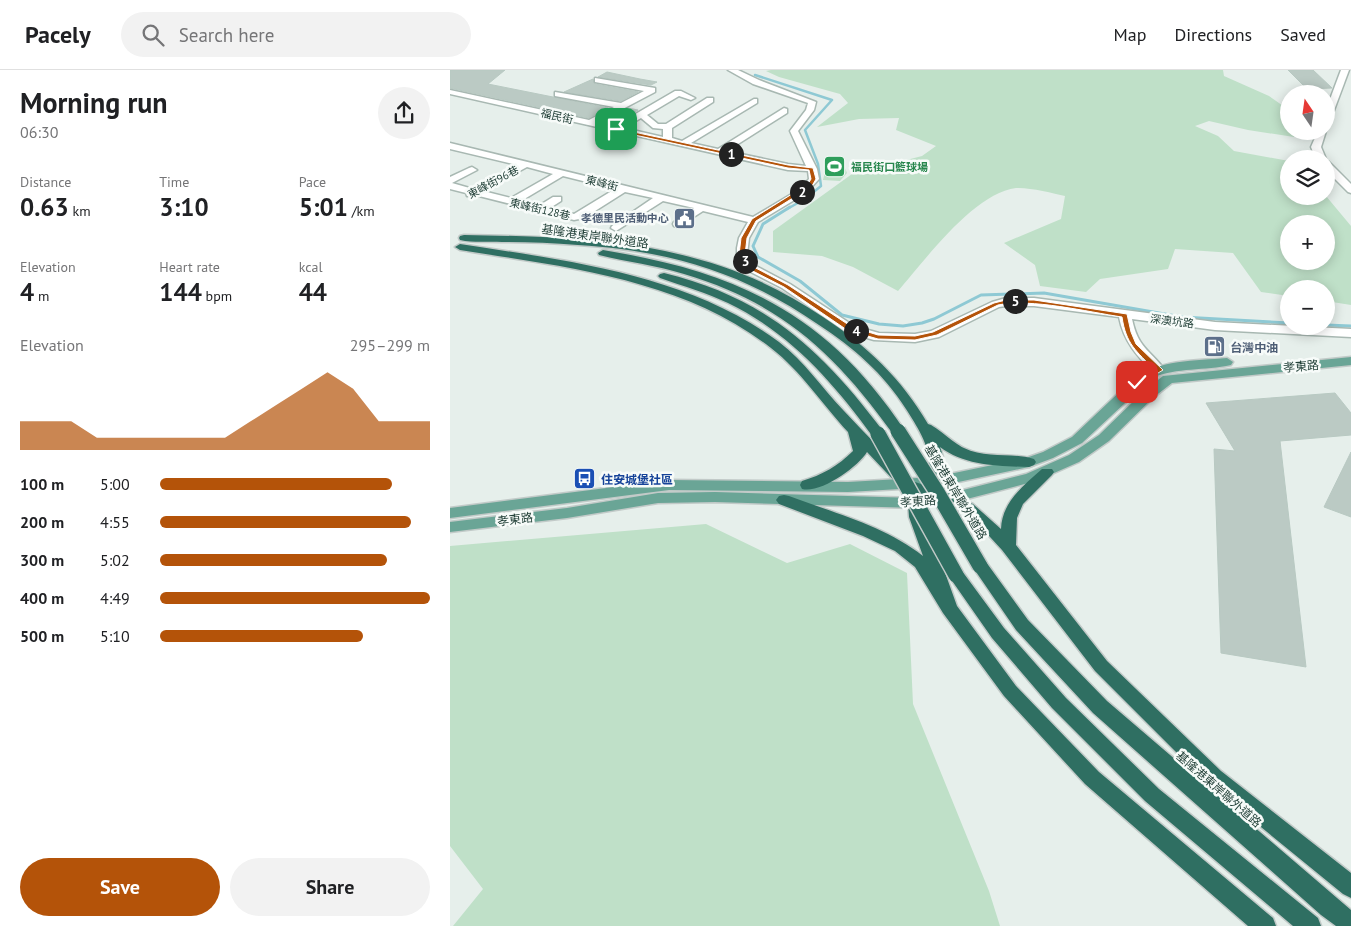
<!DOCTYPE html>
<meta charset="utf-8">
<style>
body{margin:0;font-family:"PT Sans","Noto Sans TC",sans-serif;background:#f2f2f2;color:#202124;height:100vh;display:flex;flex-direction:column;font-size:19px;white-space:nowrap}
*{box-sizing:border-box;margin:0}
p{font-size:16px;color:#757577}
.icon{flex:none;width:28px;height:28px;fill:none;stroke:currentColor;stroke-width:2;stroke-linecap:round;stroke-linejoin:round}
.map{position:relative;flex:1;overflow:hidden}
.sheet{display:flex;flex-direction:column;background:#fff;width:450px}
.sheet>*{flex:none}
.needle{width:32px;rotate:347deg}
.tools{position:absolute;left:830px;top:15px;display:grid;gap:10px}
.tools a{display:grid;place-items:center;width:55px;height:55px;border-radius:50%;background:#fff;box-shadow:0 2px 12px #0003;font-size:25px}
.pin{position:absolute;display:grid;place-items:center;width:42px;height:42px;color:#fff;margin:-21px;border-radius:10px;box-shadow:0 2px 8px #0006}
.km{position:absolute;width:25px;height:25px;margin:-12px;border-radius:50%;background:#222;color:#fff;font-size:14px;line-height:25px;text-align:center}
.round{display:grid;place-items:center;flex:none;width:52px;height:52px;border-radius:26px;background:#f2f2f2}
.summary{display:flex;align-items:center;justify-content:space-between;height:85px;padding:0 20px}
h1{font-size:28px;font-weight:700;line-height:38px}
.figures{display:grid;grid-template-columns:repeat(3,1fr);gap:8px;height:85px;padding:5px 20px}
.figures div{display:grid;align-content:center}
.figures b{font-size:25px;font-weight:700}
.figures small{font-size:14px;font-weight:400}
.figures p{font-size:14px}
.chart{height:140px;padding:10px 20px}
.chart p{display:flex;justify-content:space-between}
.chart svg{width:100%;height:90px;margin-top:5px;fill:#b45309;opacity:.7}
.cta{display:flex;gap:10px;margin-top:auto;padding:10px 20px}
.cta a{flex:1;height:58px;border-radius:30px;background:#b45309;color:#fff;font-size:20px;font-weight:700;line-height:58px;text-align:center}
.cta a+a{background:#f2f2f2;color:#202124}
ul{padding:0 20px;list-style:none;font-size:16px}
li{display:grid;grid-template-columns:80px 60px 1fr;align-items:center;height:38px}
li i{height:12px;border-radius:6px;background:#b45309}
header{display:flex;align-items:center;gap:30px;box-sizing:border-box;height:70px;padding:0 25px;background:#fff;border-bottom:1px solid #e0e0e0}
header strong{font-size:24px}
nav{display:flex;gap:28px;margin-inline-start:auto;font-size:18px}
.search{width:350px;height:45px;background:#f2f2f2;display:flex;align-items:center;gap:12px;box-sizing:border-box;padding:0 18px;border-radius:28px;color:#757577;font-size:19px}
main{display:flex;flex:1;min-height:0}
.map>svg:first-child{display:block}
</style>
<header>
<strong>Pacely</strong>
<div class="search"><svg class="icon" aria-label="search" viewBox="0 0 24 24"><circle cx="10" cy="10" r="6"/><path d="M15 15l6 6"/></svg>Search here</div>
<nav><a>Map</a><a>Directions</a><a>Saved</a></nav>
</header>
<main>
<section class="sheet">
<div class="summary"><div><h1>Morning run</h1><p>06:30</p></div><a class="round"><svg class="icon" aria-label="share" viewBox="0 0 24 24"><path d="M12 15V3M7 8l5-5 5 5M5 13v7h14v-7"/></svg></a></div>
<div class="figures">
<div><p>Distance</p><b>0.63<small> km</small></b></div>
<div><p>Time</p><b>3:10</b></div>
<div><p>Pace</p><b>5:01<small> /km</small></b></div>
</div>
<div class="figures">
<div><p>Elevation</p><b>4<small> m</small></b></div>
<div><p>Heart rate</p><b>144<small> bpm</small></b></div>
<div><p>kcal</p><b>44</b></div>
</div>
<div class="chart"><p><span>Elevation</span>295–299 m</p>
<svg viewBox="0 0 160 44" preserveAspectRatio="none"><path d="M0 44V30L10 30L20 30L30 38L40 38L50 38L60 38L70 38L80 38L90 30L100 22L110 14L120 6L130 14L140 30L150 30L160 30V44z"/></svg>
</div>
<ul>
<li><b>100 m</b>5:00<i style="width:86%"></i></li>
<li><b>200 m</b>4:55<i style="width:93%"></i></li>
<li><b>300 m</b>5:02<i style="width:84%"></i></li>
<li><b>400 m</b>4:49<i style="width:100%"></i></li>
<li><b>500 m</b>5:10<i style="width:75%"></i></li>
</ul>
<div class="cta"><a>Save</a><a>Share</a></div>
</section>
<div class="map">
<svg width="901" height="856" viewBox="0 0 901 856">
<rect width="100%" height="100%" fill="#e6efeb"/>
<!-- green -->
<g fill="#bfe0c8" fill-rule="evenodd">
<path d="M321 0H773L774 6 819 26 839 40V61H846L844 67 798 60 759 51 745 56 768 66 784 81 839 91V126H876L901 156V235L876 231V219H839V226L811 222 783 183 725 179 718 199 650 209 636 222 590 216 585 195 554 173 611 149 615 126C603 123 578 117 566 118 524 123 475 190 448 221L403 197 372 186 323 182V161L402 104 472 86 486 76 446 60 449 48 409 49 367 57 398 33 390 24 329 7 316 1ZM839 154H876V191H839Z"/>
<polygon points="378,90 392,91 397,103 390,111 373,110"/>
<polygon points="256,454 337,493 400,474 457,503 463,634 539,821 550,856 3,856 33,819 0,776 0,476"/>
</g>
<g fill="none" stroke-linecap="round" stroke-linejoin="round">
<!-- stream-far1 -->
<polyline stroke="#8ec9d4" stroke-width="2.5" points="305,5 382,30 355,60 368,94 371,116 355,129 337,139"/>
<!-- stream -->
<g stroke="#8ec9d4" stroke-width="3">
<polyline points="340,137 313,154 303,176 308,187 350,211 392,245 429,254 453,256 472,253 484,249 531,225 594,223 732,247 839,253"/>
<polyline points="876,255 901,256"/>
</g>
</g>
<!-- building -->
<g fill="#bbcac4" stroke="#b8c9c2">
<polygon points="0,0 55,0 38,14 158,38 139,48 0,18"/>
<polygon points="838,0 863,0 882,18 857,19"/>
<polygon points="157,2 190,9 207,12 201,15 148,7"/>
<polygon points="143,9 145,14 188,22 171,31 114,22"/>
<polygon points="178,38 188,40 165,54 153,51"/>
<polygon points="885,323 901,343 901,365 830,371 856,597 771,583 764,379 785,381 756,333"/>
<polygon points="901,382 901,447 874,437"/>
</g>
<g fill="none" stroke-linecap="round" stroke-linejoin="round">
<defs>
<g id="minor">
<path d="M278 0H288L309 10 366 32 364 40 348 61 367 99 369 109 356 123 308 152 299 168 297 185 302 194 340 214 404 256 429 263 465 264 481 261 542 232 556 228H584L765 252 901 259V267L765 260 682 249C688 278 699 279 715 300L709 304 704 303C687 286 674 272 669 247L584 236H556L549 237 489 267 465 272 424 270 396 262 332 218 293 198 287 185V178L289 168 298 152 253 141 228 157 224 156 223 154 224 152 244 138 213 131 166 161 161 158 162 156 203 128 175 122 134 148 124 150 25 125 17 126 16 123 0 119V107L19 98 22 97 27 100 2 113 23 119 67 95 0 79V73L303 147 350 119 359 109 358 101 338 100 0 24V20L139 50 164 37 105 26V22L171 33 194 21 145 12V8L205 18V22L148 52 165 56 225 21H231L245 28 241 30 229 26 197 45 208 54H216L257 28H263V32L222 58V68L232 71 304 29H307V33L241 73 268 79 334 38 337 39V43L277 81 338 94 356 96 340 61 356 40 358 33 303 14ZM191 48 203 58 213 59V67L174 58ZM77 97 103 104 61 128 33 121ZM113 106 165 119 124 144 100 138 111 131V127H103L90 135 71 131Z"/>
<polygon points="891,0 899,0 880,51 876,54 876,40"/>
<polygon points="868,61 876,61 871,77 876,89 866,89 861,77"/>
<polygon points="876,91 879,92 901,114 901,123 898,122 876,100"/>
</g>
<g id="major">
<polygon points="901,287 901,295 722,313 704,327 659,371 629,392 586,411 513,430 466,438 265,432 208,433 117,448 0,462 0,452 117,438 208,423 265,422 466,428 513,420 576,404 619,385 649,365 694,321 713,306"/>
<path d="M777 288 783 292 781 295C755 301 727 297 702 308L632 373 603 388 579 397 485 417 398 422 219 420 0 448V438L219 410 398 412 485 407 576 388 593 382 622 367 682 310C709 289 745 291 777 288Z"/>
</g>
<g id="highway">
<path d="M14 165C144 167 262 171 373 247 417 276 452 309 478 354 485 355 503 373 514 378 536 389 561 382 584 389L586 392 584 395 579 397C549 396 515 396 490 377 496 392 494 405 487 420L523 434 551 459C552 432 573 416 592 399H602L604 402 602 405 573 434 567 448 566 475 657 591 771 701 901 803V828L893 824 757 713 645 601 552 480 529 455 513 442 480 428 474 434 475 447 507 536 566 616 649 702 823 848 826 856H798L635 714 554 626 493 543 465 497 445 481 413 466 329 434 326 430 329 426 334 425 339 426C384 443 435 456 473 486L459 447 458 433 467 424 452 419 417 382C408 397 370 424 352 419L350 415 352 411C372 405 388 396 403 381L398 362C372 334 351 301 321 278 233 209 116 197 10 180L5 177 10 174C119 191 237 204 329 272 354 291 372 318 394 341 416 365 440 388 462 411L474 415C489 389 470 361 456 339 434 304 403 277 369 255 292 202 221 181 128 175 102 173 77 172 52 172 39 171 23 173 10 170L9 168 10 166Z"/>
<path d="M153 180C288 202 378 244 455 361L453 364H443C385 283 331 233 234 204 206 195 177 192 149 185L148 183Z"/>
<path d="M214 203C316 228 371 279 433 361L435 364 433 367H423C383 312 340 263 278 233 257 223 233 216 210 208L208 206 210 204Z"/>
<polygon points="530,490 536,492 578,550 657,631 901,840 901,856 886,856 871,845 643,643 566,560 522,496 524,492"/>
<polygon points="506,499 512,501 554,558 616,628 709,719 868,848 871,856 843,856 695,731 602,638 542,568 498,505 500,501"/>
</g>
</defs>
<!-- minor casing -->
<use href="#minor" stroke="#a8b8b2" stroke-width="3"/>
<!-- major casing -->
<use href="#major" stroke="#c2cac8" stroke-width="3"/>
<!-- highway casing -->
<use href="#highway" stroke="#c2cac8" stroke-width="3"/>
<!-- minor -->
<use href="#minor" fill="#fff" fill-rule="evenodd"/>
<!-- major -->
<use href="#major" fill="#6aa596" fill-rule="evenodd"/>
<!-- highway -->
<use href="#highway" fill="#2f6f62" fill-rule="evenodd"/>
<defs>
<g id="highway-bridge">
<polyline points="448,361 487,422 530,496"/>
<polyline points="428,364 506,505"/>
</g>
</defs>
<!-- highway-bridge casing -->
<use href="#highway-bridge" stroke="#c2cac8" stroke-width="18" stroke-linecap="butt"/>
<!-- highway-bridge -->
<use href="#highway-bridge" stroke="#2f6f62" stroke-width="15"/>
</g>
<!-- route -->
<path fill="#b45309" stroke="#fff" d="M165 58 338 95 363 98 366 109 362 116 306 151 297 168 295 185 300 195 338 215 402 257 428 265 465 266 483 262 544 233 556 230H584L677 244 681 262 686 274 713 300 690 314H685V311L705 300C686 281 676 274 672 247 638 242 581 228 548 235L487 265 465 270 428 269 397 260 334 217 295 197 289 185 291 168 302 149 358 114 361 109 359 100 338 98 166 61Z"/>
<!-- icons -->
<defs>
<symbol id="stadium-square" viewBox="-11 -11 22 22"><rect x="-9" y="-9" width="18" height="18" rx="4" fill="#2e9e5b" stroke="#f7fbf9"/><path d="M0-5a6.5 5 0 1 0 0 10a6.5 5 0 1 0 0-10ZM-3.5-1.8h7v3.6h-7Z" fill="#fff"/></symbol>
<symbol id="civic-square" viewBox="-11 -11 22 22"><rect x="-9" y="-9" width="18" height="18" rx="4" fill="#5c6f8a" stroke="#f7fbf9"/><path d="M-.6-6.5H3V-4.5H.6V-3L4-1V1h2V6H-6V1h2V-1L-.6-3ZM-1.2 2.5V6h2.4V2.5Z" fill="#fff"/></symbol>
<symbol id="fuel-square" viewBox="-11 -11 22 22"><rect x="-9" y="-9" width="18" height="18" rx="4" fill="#5c6f8a" stroke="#f7fbf9"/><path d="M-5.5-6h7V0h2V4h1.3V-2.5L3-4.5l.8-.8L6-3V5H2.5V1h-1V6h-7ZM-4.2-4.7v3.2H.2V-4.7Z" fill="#fff"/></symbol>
<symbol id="bus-square" viewBox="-11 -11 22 22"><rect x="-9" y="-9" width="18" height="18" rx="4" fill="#1a4fb4" stroke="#f7fbf9"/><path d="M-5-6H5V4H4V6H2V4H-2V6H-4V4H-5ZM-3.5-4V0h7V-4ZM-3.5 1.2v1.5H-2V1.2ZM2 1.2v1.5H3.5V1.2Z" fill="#fff"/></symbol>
</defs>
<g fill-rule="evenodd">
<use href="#stadium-square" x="372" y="84" width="25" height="25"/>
<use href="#civic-square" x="222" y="136" width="25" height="25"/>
<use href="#fuel-square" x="752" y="264" width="25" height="25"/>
<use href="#bus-square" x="122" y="396" width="25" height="25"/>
</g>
<g text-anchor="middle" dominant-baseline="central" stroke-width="5" stroke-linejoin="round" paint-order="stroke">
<!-- far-street labels -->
<g font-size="11" fill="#24423a" stroke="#f7fbf9">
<text transform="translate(107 46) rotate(13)">福民街</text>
<text transform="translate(43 112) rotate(-28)">東峰街96巷</text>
<text transform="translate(152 113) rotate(14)">東峰街</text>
<text transform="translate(90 139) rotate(13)">東峰街128巷</text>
<text transform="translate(722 251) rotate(7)">深澳坑路</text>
</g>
<!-- far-leisure labels -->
<g font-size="11" font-weight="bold" fill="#27864d" stroke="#f7fbf9" text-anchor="start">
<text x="401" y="97">福民街口籃球場</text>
</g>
<!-- far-service labels -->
<g font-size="11" font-weight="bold" fill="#4e5e75" stroke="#f7fbf9" text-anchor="end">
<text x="219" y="148">孝德里民活動中心</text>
</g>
<!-- street labels -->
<g font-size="12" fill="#24423a" stroke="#f7fbf9">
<text transform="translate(145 166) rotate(8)">基隆港東岸聯外道路</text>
<text transform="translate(851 296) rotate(-5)">孝東路</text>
<text transform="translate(506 422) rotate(59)">基隆港東岸聯外道路</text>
<text transform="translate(468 431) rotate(-4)">孝東路</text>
<text transform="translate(65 449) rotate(-7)">孝東路</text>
<text transform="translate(769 719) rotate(41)">基隆港東岸聯外道路</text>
</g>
<!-- service labels -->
<g font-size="12" font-weight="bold" fill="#4e5e75" stroke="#f7fbf9" text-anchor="start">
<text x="780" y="277">台灣中油</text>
</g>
<!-- transit labels -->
<g font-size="12" font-weight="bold" fill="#164399" stroke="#f7fbf9" text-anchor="start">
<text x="151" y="409">住安城堡社區</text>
</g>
</g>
</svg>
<div class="tools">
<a><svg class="needle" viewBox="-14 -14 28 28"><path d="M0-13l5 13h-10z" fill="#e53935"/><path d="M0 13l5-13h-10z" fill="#757577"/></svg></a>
<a><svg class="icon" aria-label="layers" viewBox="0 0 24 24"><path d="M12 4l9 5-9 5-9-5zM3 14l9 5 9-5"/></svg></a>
<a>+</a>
<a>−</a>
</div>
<div class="pin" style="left:166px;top:59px;background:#1e9e55"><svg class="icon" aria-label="arrive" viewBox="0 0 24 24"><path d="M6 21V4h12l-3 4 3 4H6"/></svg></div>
<div class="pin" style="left:687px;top:312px;background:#d93025"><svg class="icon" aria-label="check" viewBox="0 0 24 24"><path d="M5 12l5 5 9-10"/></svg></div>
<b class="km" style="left:281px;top:84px">1</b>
<b class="km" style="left:352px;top:122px">2</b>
<b class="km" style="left:295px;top:191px">3</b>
<b class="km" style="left:406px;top:261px">4</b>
<b class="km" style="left:565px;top:231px">5</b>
</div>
</main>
